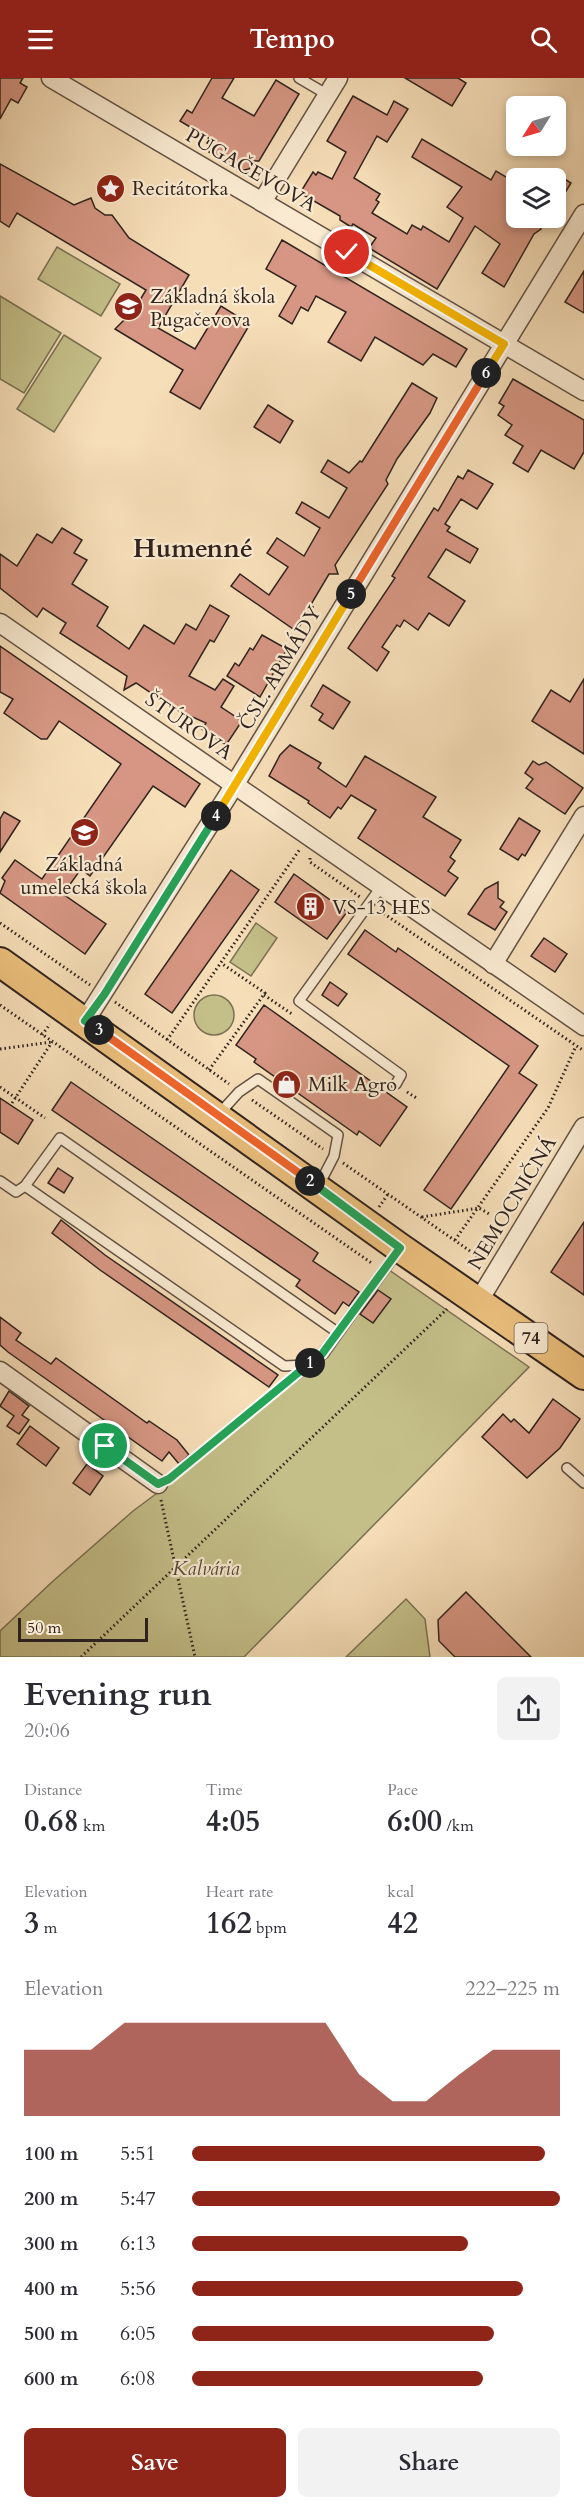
<!DOCTYPE html>
<meta charset="utf-8">
<style>
body{margin:0;font-family:Cardo,serif;background:#f2f2f3;color:#2b2b33;height:100vh;display:flex;flex-direction:column;font-size:22px;white-space:nowrap}
*{box-sizing:border-box;margin:0}
p{font-size:20px;color:#7c7c81}
.icon{flex:none;width:33px;height:33px;fill:none;stroke:currentColor;stroke-width:2;stroke-linecap:round;stroke-linejoin:round}
.map{position:relative;height:1579px;overflow:hidden}
.side{display:flex;flex-direction:column;background:#fff;flex:1}
.side>*{flex:none}
.needle{width:39px;rotate:233deg}
.controls{position:absolute;left:506px;top:18px;display:grid;gap:12px}
.controls a{display:grid;place-items:center;width:60px;height:60px;border-radius:9px;background:#fff;box-shadow:0 3px 9px #0003;font-size:30px}
.scale{position:absolute;left:18px;bottom:15px;width:130px;box-sizing:border-box;padding-left:6px;border:3px solid #30231e;border-top:0;font-size:16px;line-height:21px;white-space:nowrap;color:#30231e;-webkit-text-stroke:4px #f9ead1;paint-order:stroke}
.pin{position:absolute;display:grid;place-items:center;width:51px;height:51px;color:#fff;margin:-26px;border:3px solid #fff;border-radius:50%;box-shadow:0 2px 6px #0007}
.km{position:absolute;width:30px;height:30px;margin:-15px;border-radius:50%;background:#222;color:#fff;font-size:16px;line-height:30px;text-align:center}
.round{display:grid;place-items:center;flex:none;width:63px;height:63px;border-radius:9px;background:#f2f2f3}
.headline{display:flex;align-items:center;justify-content:space-between;height:102px;padding:0 24px}
h1{font-size:33px;font-weight:800;line-height:45px}
.figures{display:grid;grid-template-columns:repeat(3,1fr);gap:9px;height:102px;padding:6px 24px}
.figures div{display:grid;align-content:center}
.figures b{font-size:30px;font-weight:800}
.figures small{font-size:16px;font-weight:400}
.figures p{font-size:16px}
.chart{height:168px;padding:12px 24px}
.chart p{display:flex;justify-content:space-between}
.chart svg{width:100%;height:108px;margin-top:6px;fill:#8f2418;opacity:.7}
.action{display:flex;gap:12px;margin-top:auto;padding:12px 24px}
.action a{flex:1;height:69px;border-radius:9px;background:#8f2418;color:#fff;font-size:24px;font-weight:800;line-height:69px;text-align:center}
.action a+a{background:#f2f2f3;color:#2b2b33}
ul{padding:0 24px;list-style:none;font-size:20px}
li{display:grid;grid-template-columns:96px 72px 1fr;align-items:center;height:45px}
li i{height:15px;border-radius:8px;background:#8f2418}
header{display:flex;justify-content:space-between;align-items:center;height:78px;padding:0 24px;background:#8f2418;color:#fff;font-size:27px;font-weight:800}
.map>svg:first-child{display:block}
</style>
<header><svg class="icon" aria-label="menu" viewBox="0 0 24 24"><path d="M4 6h16M4 12h16M4 18h16"/></svg>Tempo<svg class="icon" aria-label="search" viewBox="0 0 24 24"><circle cx="10" cy="10" r="6"/><path d="M15 15l6 6"/></svg></header>
<div class="map">
<svg width="584" height="1579" viewBox="0 0 584 1579">
<rect width="100%" height="100%" fill="#f6deb8"/>
<filter id="stains"><feTurbulence type="fractalNoise" baseFrequency=".00333" numOctaves="4"/><feColorMatrix values="0 0 0 0 .2 0 0 0 0 .09 0 0 0 0 .02 0 0 0 .5 -.17"/></filter>
<radialGradient id="worn" r=".72"><stop offset=".6" stop-color="#630" stop-opacity="0"/><stop offset="1" stop-color="#630" stop-opacity=".3"/></radialGradient>
<!-- green -->
<g fill="#c4bf89" stroke="#7a7154" stroke-width="1.5">
<polygon points="57,169 120,206 101,238 38,201"/>
<polygon points="0,218 61,255 24,315 0,301"/>
<polygon points="64,257 101,280 54,354 17,331"/>
<polygon points="256,845 277,860 251,898 230,884"/>
<circle cx="214" cy="937" r="20"/>
<polygon points="389,1192 529,1289 244,1579 0,1579 0,1553 52,1504 133,1433 172,1404 268,1316 290,1308 328,1279"/>
<polygon points="406,1521 425,1541 430,1579 346,1579"/>
</g>
<!-- building -->
<g fill="#d69683" stroke="#30231e" stroke-width="1.5">
<polygon points="0,0 23,0 20,5 27,9 18,25 11,21 0,41"/>
<polygon points="212,0 234,0 222,20 254,38 276,2 299,16 259,83 254,83 249,91 240,93 209,74 213,68 207,65 210,61 180,43 187,32 192,35"/>
<polygon points="405,0 458,0 466,5 452,28"/>
<polygon points="353,18 387,37 394,23 408,31 387,64 377,58 354,100 380,116 376,122 379,124 372,135 407,156 412,147 421,152 423,148 449,164 463,140 447,129 462,109 412,79 422,61 491,102 496,93 516,105 516,140 542,140 541,151 534,156 504,209 482,195 500,166 475,148 437,211 369,170 376,160 353,146 351,149 340,142 340,138 300,115 313,94 316,97 318,94 332,101 346,74 327,63"/>
<polygon points="0,86 74,127 91,120 95,130 105,137 112,137 129,160 189,197 158,250 195,271 221,228 250,246 200,331 170,314 183,292 115,251 134,232 146,212 17,135 9,149 0,143"/>
<polygon points="555,95 571,105 555,131"/>
<polygon points="282,162 467,271 456,289 433,276 423,287 375,259 361,283 328,264 346,234 316,218 308,233 301,229 292,246 279,238 296,208 266,191"/>
<polygon points="584,193 584,235 565,224"/>
<polygon points="513,301 584,342 584,374 574,391 541,372 528,394 513,385 523,368 505,357 512,347 498,337 504,328 499,325"/>
<polygon points="412,305 437,320 430,335 397,381 386,402 388,406 335,487 338,496 329,496 310,528 313,529 296,553 231,508 240,496 269,517 288,489 267,475 277,460 304,478 320,450 296,435 302,424 329,440 347,410 321,394 328,382 349,395 360,383 362,384"/>
<polygon points="268,327 293,343 280,365 254,349"/>
<polygon points="468,392 493,406 477,431 461,421 445,446 450,449 447,453 478,471 470,485 446,471 428,499 465,523 449,548 429,535 418,552 404,542 400,549 397,547 382,569 389,574 377,593 348,570 395,500 392,498 434,430 438,433 458,398 463,401"/>
<polygon points="62,450 82,462 74,475 87,482 72,506 108,529 97,548 129,571 144,547 174,566 186,546 196,552 210,527 229,538 214,564 210,562 189,598 215,612 223,601 234,608 221,629 242,643 226,667 202,651 206,645 175,631 136,605 124,612 127,598 60,555 66,545 43,530 37,539 0,510 0,476 17,488 37,456 52,465"/>
<polygon points="262,557 287,571 260,619 227,598 235,585 239,588 250,570 253,572"/>
<polygon points="0,568 200,706 185,729 153,708 90,798 81,791 63,816 106,846 85,876 0,815 5,803 2,800 15,782 42,801 121,686 59,643 47,661 41,661 4,635 13,621 0,614"/>
<polygon points="584,601 584,676 532,643 551,612 570,624"/>
<polygon points="323,607 350,624 333,651 319,642 323,636 311,628"/>
<polygon points="290,667 321,685 318,690 346,709 365,678 436,719 423,739 461,762 450,779 455,783 448,793 458,800 445,818 358,760 376,732 351,717 341,731 338,729 330,740 308,725 309,723 269,698 280,677"/>
<polygon points="533,683 539,687 546,684 583,710 565,736 526,710 533,701 525,695"/>
<polygon points="4,734 20,743 0,774 0,741"/>
<polygon points="519,740 540,753 525,778 522,776 518,782 500,771"/>
<polygon points="231,792 259,812 172,935 145,916"/>
<polygon points="294,796 347,834 327,861 275,824"/>
<polygon points="498,804 498,820 504,824 500,829 507,834 495,852 468,836 485,811"/>
<polygon points="365,852 396,874 398,870 538,968 519,995 537,1007 451,1131 424,1112 509,988 348,876"/>
<polygon points="544,860 567,876 555,894 531,878"/>
<polygon points="330,904 347,916 338,928 322,917"/>
<polygon points="264,927 407,1029 380,1068 359,1053 357,1057 254,984 256,981 236,967"/>
<polygon points="71,1004 318,1175 313,1183 359,1214 349,1228 343,1224 335,1236 296,1208 300,1202 52,1032"/>
<polygon points="0,1020 33,1042 18,1066 0,1054"/>
<polygon points="58,1090 73,1100 64,1115 48,1105"/>
<polygon points="61,1142 105,1177 278,1297 269,1309 100,1192 52,1155"/>
<polygon points="584,1144 584,1217 551,1194"/>
<polygon points="378,1212 391,1221 373,1245 360,1236"/>
<polygon points="0,1239 21,1255 16,1262 51,1286 56,1280 147,1345 149,1343 177,1362 189,1377 179,1386 169,1374 162,1383 8,1274 0,1267"/>
<polygon points="9,1313 29,1328 22,1337 29,1342 19,1356 7,1348 14,1338 0,1328"/>
<polygon points="553,1321 580,1341 560,1370 527,1400 482,1359 503,1336 511,1344 514,1341 529,1355"/>
<polygon points="30,1348 59,1370 46,1388 17,1366"/>
<polygon points="87,1386 103,1398 90,1417 73,1405"/>
<polygon points="466,1514 531,1579 455,1579 439,1563 438,1542"/>
</g>
<g fill="none" stroke-linecap="round" stroke-linejoin="round">
<defs>
<g id="service">
<polyline points="299,0 328,17"/>
<polyline points="381,809 299,923 401,997 396,1006"/>
<polyline points="219,1036 239,1014 258,1001 338,1057 334,1078 319,1107"/>
<polyline points="0,1103 16,1114 25,1108 60,1060 337,1254"/>
<polyline points="25,1108 284,1288 307,1287 322,1276 399,1172"/>
<polyline points="567,1390 584,1405"/>
</g>
<g id="minor">
<polyline points="51,0 584,313"/>
<polyline points="262,124 338,0"/>
<polyline points="0,545 584,948"/>
<polyline points="493,886 584,738"/>
<polyline points="85,943 227,719 584,136"/>
<polyline points="478,1224 584,1049"/>
<polyline points="0,1293 158,1406"/>
</g>
<polyline id="primary" points="0,884 400,1170 584,1297"/>
</defs>
<!-- service casing -->
<use href="#service" stroke="#625244" stroke-width="12"/>
<!-- minor casing -->
<use href="#minor" stroke="#625244" stroke-width="21"/>
<!-- primary casing -->
<use href="#primary" stroke="#30231e" stroke-width="32"/>
<!-- path -->
<g stroke="#30231e" stroke-width="3" stroke-dasharray="1.5 3" stroke-linecap="butt">
<polyline points="310,780 310,784 360,819"/>
<polyline points="380,833 584,973"/>
<polyline points="0,845 90,907"/>
<polyline points="264,917 292,936"/>
<polyline points="115,924 229,1006"/>
<polyline points="0,927 373,1186"/>
<polyline points="42,957 50,946"/>
<polyline points="167,962 300,771"/>
<polyline points="0,971 52,964"/>
<polyline points="209,992 265,915 221,885"/>
<polyline points="0,1009 45,1040"/>
<polyline points="407,1014 418,1021"/>
<polyline points="252,1022 323,1071"/>
<polyline points="12,1025 52,964"/>
<polyline points="343,1085 483,1182"/>
<polyline points="379,1129 388,1116"/>
<polyline points="422,1139 479,1130 491,1137"/>
<polyline points="455,1162 548,1030 576,968"/>
<polyline points="173,1398 290,1301"/>
<polyline points="161,1422 195,1579"/>
<polyline points="81,1579 447,1231"/>
</g>
<!-- service -->
<use href="#service" stroke="#f9ead1" stroke-width="9"/>
<!-- minor -->
<use href="#minor" stroke="#f9ead1" stroke-width="18"/>
<!-- primary -->
<use href="#primary" stroke="#ebbf7c" stroke-width="28"/>
</g>
<g fill="none" stroke-linecap="round" stroke-linejoin="round">
<defs>
<polyline id="split-1" points="105,1368 158,1406 169,1401 310,1285"/>
<polyline id="split-2" points="310,1103 400,1170 322,1276 310,1285"/>
<polyline id="split-3" points="99,952 310,1103"/>
<polyline id="split-4" points="99,952 85,943 104,917 216,738"/>
<polyline id="split-5" points="216,738 351,516"/>
<polyline id="split-6" points="351,516 486,295"/>
<polyline id="split-7" points="347,174 504,266 486,295"/>
</defs>
<!-- split-1 casing -->
<use href="#split-1" stroke="#fff" stroke-width="12"/>
<!-- split-2 casing -->
<use href="#split-2" stroke="#fff" stroke-width="12"/>
<!-- split-3 casing -->
<use href="#split-3" stroke="#fff" stroke-width="12"/>
<!-- split-4 casing -->
<use href="#split-4" stroke="#fff" stroke-width="12"/>
<!-- split-5 casing -->
<use href="#split-5" stroke="#fff" stroke-width="12"/>
<!-- split-6 casing -->
<use href="#split-6" stroke="#fff" stroke-width="12"/>
<!-- split-7 casing -->
<use href="#split-7" stroke="#fff" stroke-width="12"/>
<!-- split-1 -->
<use href="#split-1" stroke="#22a559" stroke-width="8"/>
<!-- split-2 -->
<use href="#split-2" stroke="#22a559" stroke-width="8"/>
<!-- split-3 -->
<use href="#split-3" stroke="#f0652b" stroke-width="8"/>
<!-- split-4 -->
<use href="#split-4" stroke="#22a559" stroke-width="8"/>
<!-- split-5 -->
<use href="#split-5" stroke="#f5b400" stroke-width="8"/>
<!-- split-6 -->
<use href="#split-6" stroke="#f0652b" stroke-width="8"/>
<!-- split-7 -->
<use href="#split-7" stroke="#f5b400" stroke-width="8"/>
</g>
<!-- icons -->
<defs>
<symbol id="sight-disc" viewBox="-11 -11 22 22"><circle r="9.5" fill="#8f2418" stroke="#f9ead1"/><path d="M0-6L1.8-2.2L6-1.7L2.9 1.2L3.7 5.4L0 3.3L-3.7 5.4L-2.9 1.2L-6-1.7L-1.8-2.2Z" fill="#fff"/></symbol>
<symbol id="school-disc" viewBox="-11 -11 22 22"><circle r="9.5" fill="#8f2418" stroke="#f9ead1"/><path d="M0-5L7-2L0 1L-7-2ZM-4 1L0 2.5L4 1V4Q0 6-4 4Z" fill="#fff"/></symbol>
<symbol id="building-disc" viewBox="-11 -11 22 22"><circle r="9.5" fill="#8f2418" stroke="#f9ead1"/><path d="M-4-6H4V6H1V3H-1V6H-4ZM-2.5-4.3h1.7v1.8h-1.7ZM.8-4.3h1.7v1.8H.8ZM-2.5-1h1.7V.8h-1.7ZM.8-1h1.7V.8H.8Z" fill="#fff"/></symbol>
<symbol id="shop-disc" viewBox="-11 -11 22 22"><circle r="9.5" fill="#8f2418" stroke="#f9ead1"/><path d="M-5-2.5h2.3a2.7 3.5 0 0 1 5.4 0H5L5.5 6h-11ZM-1.5-2.5h3a1.5 2.3 0 0 0-3 0Z" fill="#fff"/></symbol>
</defs>
<g fill-rule="evenodd">
<use href="#sight-disc" x="94" y="94" width="33" height="33"/>
<use href="#school-disc" x="112" y="212" width="33" height="33"/>
<use href="#school-disc" x="68" y="738" width="33" height="33"/>
<use href="#building-disc" x="294" y="812" width="33" height="33"/>
<use href="#shop-disc" x="270" y="990" width="33" height="33"/>
</g>
<g text-anchor="middle" dominant-baseline="central" stroke-width="4.5" stroke-linejoin="round" paint-order="stroke">
<!-- shield labels -->
<rect fill="#f9ead1" stroke="#6c5f54" stroke-width="1.5" x="514.5" y="1245" width="33" height="30" rx="4.5"/>
<g font-size="18" font-weight="bold" fill="#30231e">
<text x="531" y="1260">74</text>
</g>
<!-- street labels -->
<g font-size="20" fill="#30231e" stroke="#f9ead1">
<text transform="translate(251 92) rotate(30)">PUGAČEVOVA</text>
<text transform="translate(280 590) rotate(-59)">ČSL. ARMÁDY</text>
<text transform="translate(189 648) rotate(35)">ŠTÚROVA</text>
<text transform="translate(512 1125) rotate(-59)">NEMOCNIČNÁ</text>
</g>
<!-- poi labels -->
<g font-size="20" fill="#30231e" stroke="#f9ead1" text-anchor="start">
<text x="132" y="110">Recitátorka</text>
<text x="150" y="218">Základná škola<tspan x="150" dy="23">Pugačevova</tspan></text>
<text x="84" y="786" text-anchor="middle">Základná<tspan x="84" dy="23">umelecká škola</tspan></text>
<text x="332" y="829">VS-13 HES</text>
<text x="308" y="1006">Milk Agro</text>
</g>
<!-- park labels -->
<g font-size="20" font-style="italic" fill="#554a39" stroke="#f9ead1">
<text x="206" y="1490">Kalvária</text>
</g>
<!-- district labels -->
<g font-size="26" font-weight="bold" fill="#30231e" stroke="#f9ead1">
<text x="193" y="470">Humenné</text>
</g>
</g>
<rect width="100%" height="100%" filter="url(#stains)"/>
<rect width="100%" height="100%" fill="url(#worn)"/>
</svg>
<div class="controls">
<a><svg class="needle" viewBox="-14 -14 28 28"><path d="M0-13l5 13h-10z" fill="#e53935"/><path d="M0 13l5-13h-10z" fill="#7c7c81"/></svg></a>
<a><svg class="icon" aria-label="layers" viewBox="0 0 24 24"><path d="M12 4l9 5-9 5-9-5zM3 14l9 5 9-5"/></svg></a>
</div>
<div class="scale">50 m</div>
<div class="pin" style="left:105px;top:1368px;background:#1e9e55"><svg class="icon" aria-label="arrive" viewBox="0 0 24 24"><path d="M6 21V4h12l-3 4 3 4H6"/></svg></div>
<div class="pin" style="left:347px;top:174px;background:#d93025"><svg class="icon" aria-label="check" viewBox="0 0 24 24"><path d="M5 12l5 5 9-10"/></svg></div>
<b class="km" style="left:310px;top:1285px">1</b>
<b class="km" style="left:310px;top:1103px">2</b>
<b class="km" style="left:99px;top:952px">3</b>
<b class="km" style="left:216px;top:738px">4</b>
<b class="km" style="left:351px;top:516px">5</b>
<b class="km" style="left:486px;top:295px">6</b>
</div>
<section class="side">
<div class="headline"><div><h1>Evening run</h1><p>20:06</p></div><a class="round"><svg class="icon" aria-label="share" viewBox="0 0 24 24"><path d="M12 15V3M7 8l5-5 5 5M5 13v7h14v-7"/></svg></a></div>
<div class="figures">
<div><p>Distance</p><b>0.68<small> km</small></b></div>
<div><p>Time</p><b>4:05</b></div>
<div><p>Pace</p><b>6:00<small> /km</small></b></div>
</div>
<div class="figures">
<div><p>Elevation</p><b>3<small> m</small></b></div>
<div><p>Heart rate</p><b>162<small> bpm</small></b></div>
<div><p>kcal</p><b>42</b></div>
</div>
<div class="chart"><p><span>Elevation</span>222–225 m</p>
<svg viewBox="0 0 160 44" preserveAspectRatio="none"><path d="M0 44V17L10 17L20 17L30 6L40 6L50 6L60 6L70 6L80 6L90 6L100 27L110 38L120 38L130 27L140 17L150 17L160 17V44z"/></svg>
</div>
<ul>
<li><b>100 m</b>5:51<i style="width:96%"></i></li>
<li><b>200 m</b>5:47<i style="width:100%"></i></li>
<li><b>300 m</b>6:13<i style="width:75%"></i></li>
<li><b>400 m</b>5:56<i style="width:90%"></i></li>
<li><b>500 m</b>6:05<i style="width:82%"></i></li>
<li><b>600 m</b>6:08<i style="width:79%"></i></li>
</ul>
<div class="action"><a>Save</a><a>Share</a></div>
</section>
